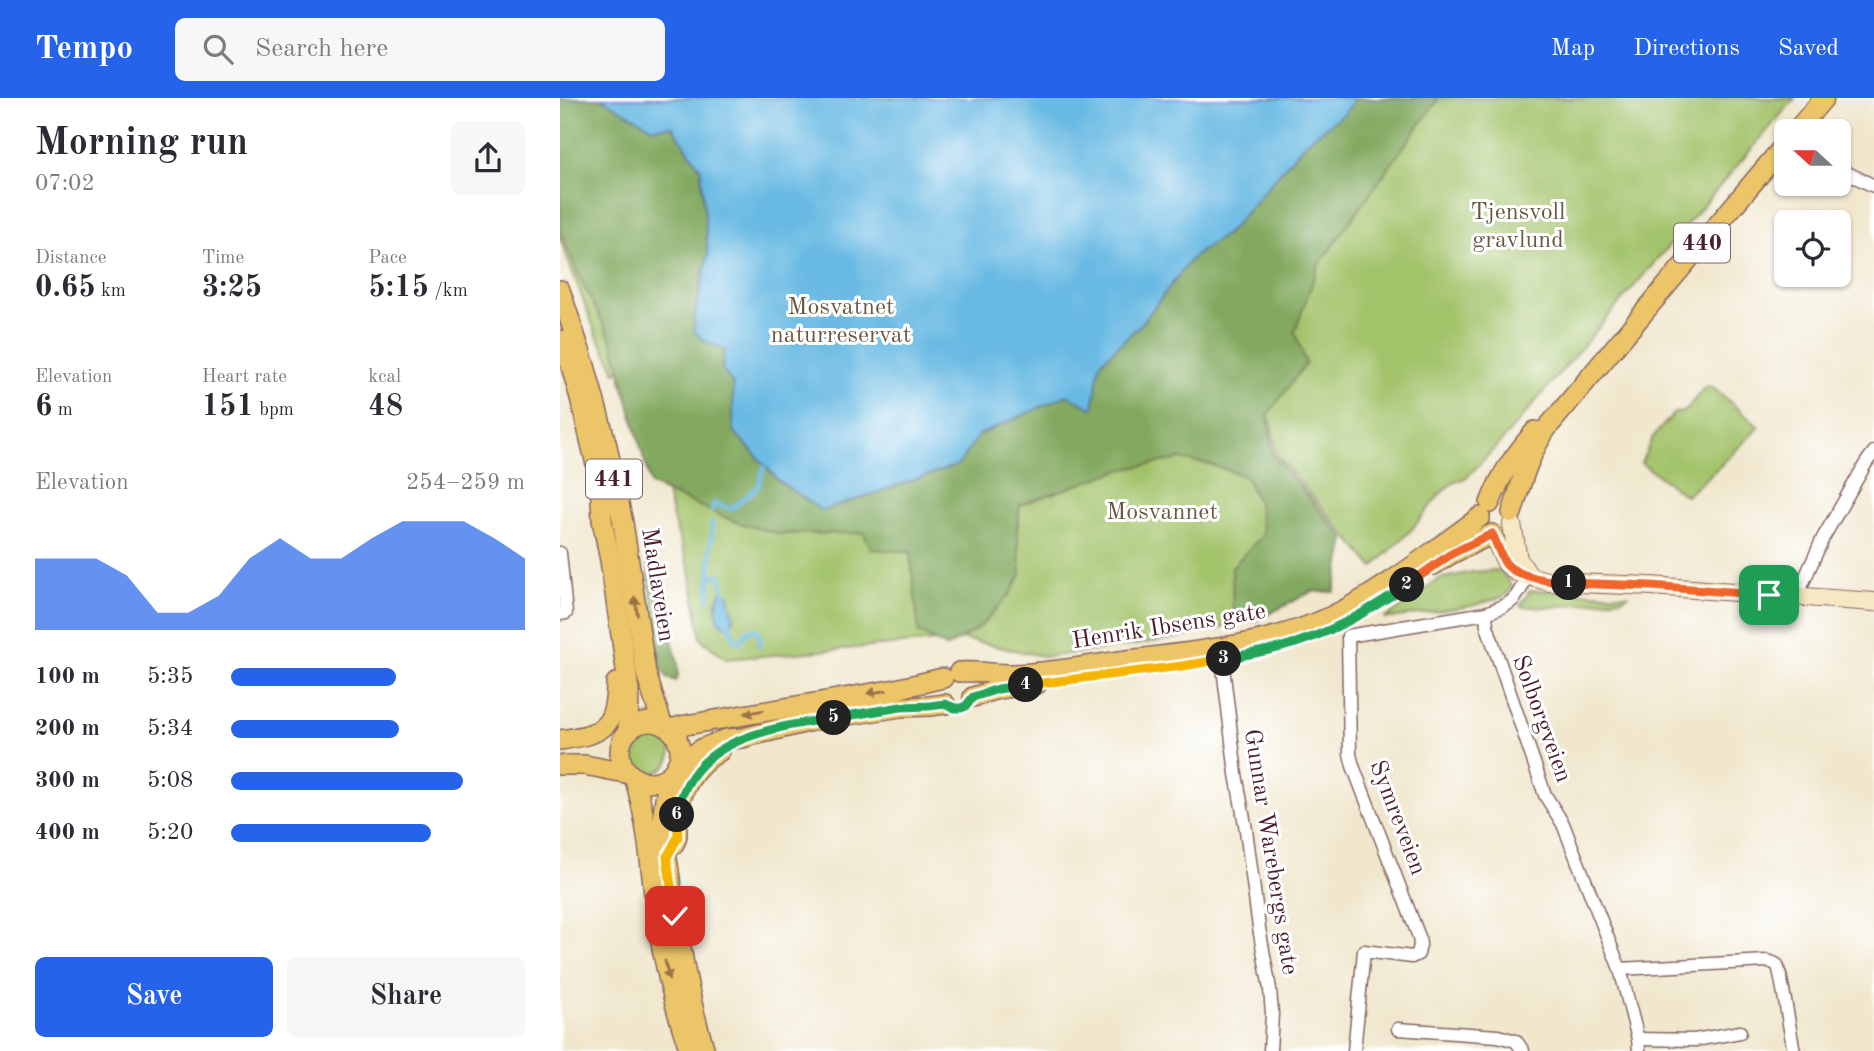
<!DOCTYPE html>
<meta charset="utf-8">
<style>
body{margin:0;font-family:"Old Standard TT",serif;background:#f7f7f7;color:#2b2b33;height:100vh;display:flex;flex-direction:column;font-size:26px;white-space:nowrap}
*{box-sizing:border-box;margin:0}
p{font-size:23px;color:#7c7c81}
.icon{flex:none;width:38px;height:38px;fill:none;stroke:currentColor;stroke-width:2;stroke-linecap:round;stroke-linejoin:round}
.map{position:relative;flex:1;overflow:hidden}
.panel{display:flex;flex-direction:column;background:#fff;width:560px}
.panel>*{flex:none}
.needle{width:46px;rotate:291deg}
.buttons{position:absolute;left:1214px;top:21px;display:grid;gap:14px}
.buttons a{display:grid;place-items:center;width:77px;height:77px;border-radius:10px;background:#fff;box-shadow:0 2px 5px #0004;font-size:35px}
.pin{position:absolute;display:grid;place-items:center;width:60px;height:60px;color:#fff;margin:-30px;border-radius:14px;box-shadow:0 4px 10px #0006}
.km{position:absolute;width:35px;height:35px;margin:-18px;border-radius:50%;background:#222;color:#fff;font-size:19px;line-height:35px;text-align:center}
.round{display:grid;place-items:center;flex:none;width:74px;height:74px;border-radius:10px;background:#f7f7f7}
.head{display:flex;align-items:center;justify-content:space-between;height:119px;padding:0 35px}
h1{font-size:38px;font-weight:800;line-height:52px}
.metrics{display:grid;grid-template-columns:repeat(3,1fr);gap:10px;height:119px;padding:7px 35px}
.metrics div{display:grid;align-content:center}
.metrics b{font-size:30px;font-weight:800}
.metrics small{font-size:19px;font-weight:400}
.metrics p{font-size:19px}
.chart{height:196px;padding:14px 35px}
.chart p{display:flex;justify-content:space-between}
.chart svg{width:100%;height:126px;margin-top:7px;fill:#2563eb;opacity:.7}
.button{display:flex;gap:14px;margin-top:auto;padding:14px 35px}
.button a{flex:1;height:80px;border-radius:10px;background:#2563eb;color:#fff;font-size:28px;font-weight:800;line-height:80px;text-align:center}
.button a+a{background:#f7f7f7;color:#2b2b33}
ul{padding:0 35px;list-style:none;font-size:23px}
li{display:grid;grid-template-columns:112px 84px 1fr;align-items:center;height:52px}
li i{height:18px;border-radius:9px;background:#2563eb}
header{display:flex;align-items:center;gap:42px;box-sizing:border-box;height:98px;padding:0 35px;background:#2563eb;color:#fff}
header strong{font-size:33px}
nav{display:flex;gap:38px;margin-inline-start:auto;font-size:24px}
.search{width:490px;height:63px;background:#f7f7f7;display:flex;align-items:center;gap:18px;box-sizing:border-box;padding:0 24px;border-radius:10px;color:#7c7c81;font-size:26px}
main{display:flex;flex:1;min-height:0}
.map>svg:first-child{display:block}
</style>
<header>
<strong>Tempo</strong>
<div class="search"><svg class="icon" aria-label="search" viewBox="0 0 24 24"><circle cx="10" cy="10" r="6"/><path d="M15 15l6 6"/></svg>Search here</div>
<nav><a>Map</a><a>Directions</a><a>Saved</a></nav>
</header>
<main>
<section class="panel">
<div class="head"><div><h1>Morning run</h1><p>07:02</p></div><a class="round"><svg class="icon" aria-label="share" viewBox="0 0 24 24"><path d="M12 15V3M7 8l5-5 5 5M5 13v7h14v-7"/></svg></a></div>
<div class="metrics">
<div><p>Distance</p><b>0.65<small> km</small></b></div>
<div><p>Time</p><b>3:25</b></div>
<div><p>Pace</p><b>5:15<small> /km</small></b></div>
</div>
<div class="metrics">
<div><p>Elevation</p><b>6<small> m</small></b></div>
<div><p>Heart rate</p><b>151<small> bpm</small></b></div>
<div><p>kcal</p><b>48</b></div>
</div>
<div class="chart"><p><span>Elevation</span>254–259 m</p>
<svg viewBox="0 0 160 44" preserveAspectRatio="none"><path d="M0 44V19L10 19L20 19L30 25L40 38L50 38L60 32L70 19L80 12L90 19L100 19L110 12L120 6L130 6L140 6L150 12L160 19V44z"/></svg>
</div>
<ul>
<li><b>100 m</b>5:35<i style="width:56%"></i></li>
<li><b>200 m</b>5:34<i style="width:57%"></i></li>
<li><b>300 m</b>5:08<i style="width:79%"></i></li>
<li><b>400 m</b>5:20<i style="width:68%"></i></li>
</ul>
<div class="button"><a>Save</a><a>Share</a></div>
</section>
<div class="map">
<svg width="1314" height="953" viewBox="0 0 1314 953">
<rect width="100%" height="100%" fill="#fff"/>
<filter id="ink" filterUnits="userSpaceOnUse"><feTurbulence type="fractalNoise" baseFrequency=".0143" numOctaves="2"/><feDisplacementMap in="SourceGraphic" scale="14" xChannelSelector="R" yChannelSelector="G"/><feConvolveMatrix kernelMatrix="1 2 1 2 8 2 1 2 1" color-interpolation-filters="sRGB"/></filter>
<filter id="wash" filterUnits="userSpaceOnUse"><feTurbulence type="fractalNoise" baseFrequency=".00686" numOctaves="4" result="noise"/><feDisplacementMap in="SourceGraphic" scale="28" xChannelSelector="R" yChannelSelector="G"/><feGaussianBlur stdDeviation="1.57" result="paint"/><feColorMatrix in="noise" values="0 0 0 0 0 0 0 0 0 0 0 0 0 0 0 0 0 1.4 0 .05"/><feComposite in="paint" operator="in"/></filter>
<g filter="url(#wash)">
<rect width="100%" height="100%" fill="#f0e7cd"/>
<!-- green -->
<g fill="#a3c36b" stroke="#76714b" stroke-width="2">
<polygon points="0,0 1235,0 941,344 907,379 891,386 880,396 853,430 813,469 716,356 711,323 709,326 713,357 785,441 774,494 752,493 699,521 602,543 487,559 402,541 166,561 141,541 130,472 114,425 99,359 70,306 61,282 60,271 55,275 50,261 37,238 0,141"/>
<polygon points="1151,288 1199,329 1160,368 1126,398 1081,365 1093,339 1114,315 1124,314 1145,289"/>
<polygon points="937,472 942,475 952,488 948,495 942,499 912,508 824,521 879,481 912,474"/>
<polygon points="984,492 1068,497 1064,500 992,509 963,509 960,507 970,493"/>
<circle cx="90" cy="654" r="21"/>
</g>
<!-- forest -->
<g fill="#82a95f" stroke="#666445" stroke-width="2">
<polygon points="0,0 41,0 93,30 112,28 141,71 148,157 134,222 143,242 166,252 162,271 173,286 173,332 262,413 397,367 419,337 507,297 581,226 632,160 670,133 746,44 785,15 795,0 879,0 758,168 735,234 746,265 708,317 713,357 785,441 774,494 752,493 699,521 673,527 672,469 703,437 698,404 685,378 649,366 619,361 560,372 460,407 457,431 461,477 450,496 419,530 387,549 359,535 350,454 311,451 304,435 219,436 176,424 91,387 52,243 18,176 0,133"/>
<polygon points="91,458 118,565 118,578 116,583 108,580 101,570 95,532 87,459"/>
</g>
<!-- water -->
<g fill="#67b9e3" stroke="#586c87" stroke-width="2">
<polygon points="41,0 795,0 785,15 746,44 670,133 632,160 581,226 540,265 533,311 507,297 419,337 398,367 262,413 219,383 173,332 173,286 162,271 165,252 143,242 135,234 134,222 148,157 141,71 112,28 93,30"/>
<polygon points="161,494 169,497 174,522 167,528 159,524 156,508"/>
</g>
<g fill="none" stroke-linecap="round" stroke-linejoin="round">
<!-- stream -->
<g stroke="#67b9e3" stroke-width="4.5">
<polyline points="152,412 155,405 171,411 198,389 204,369"/>
<polyline points="151,478 160,477 165,498"/>
<polyline points="149,502 152,424"/>
<polyline points="168,521 174,541 180,544 187,533 197,531 200,542 199,548"/>
</g>
</g>
</g>
<g filter="url(#ink)">
<g fill="none" stroke-linecap="round" stroke-linejoin="round">
<defs>
<g id="street">
<polyline points="1279,71 1314,88"/>
<polyline points="0,455 6,515 0,516"/>
<path d="M968 476C956 504 953 505 926 515L927 528 985 697 1003 726 1060 871 1078 941 1079 953"/>
<polyline points="1237,498 1263,440 1306,365 1314,354"/>
<polyline points="662,561 676,676 686,732 699,830 710,891 712,916 710,953"/>
<path d="M1060 871 1207 863C1210 864 1215 865 1217 867 1221 872 1231 941 1234 953"/>
<polyline points="838,931 938,938 956,943 963,953"/>
<polyline points="1078,941 1135,942 1180,934"/>
<polyline points="794,953 804,853 852,859 858,856 860,847 859,839 793,668 790,656 788,538 926,515"/>
</g>
<g id="secondary">
<polyline points="952,426 958,461 968,476"/>
<polyline points="932,436 946,465 956,474 990,484 1091,488 1314,504"/>
</g>
<g id="primary">
<polyline points="1236,33 1264,0"/>
<polyline points="0,192 25,268 47,348 63,425 86,575 102,626"/>
<polyline points="0,242 9,261 20,300 40,383 42,422 50,462 69,592 68,633"/>
<path d="M930 405C942 374 954 358 975 333"/>
<path d="M952 415C961 385 969 356 987 330L1227 44"/>
<polyline points="874,467 891,456 932,436"/>
<path d="M399 574C417 573 434 576 452 576 491 575 530 567 568 562 636 553 707 548 770 519 824 493 871 454 920 419"/>
<polyline points="413,599 438,591 477,586"/>
<circle cx="90" cy="654" r="30"/>
<polyline points="110,631 126,627 336,591 383,580"/>
<path d="M0 642C42 636 56 631 56 585"/>
<polyline points="0,667 25,667 70,676"/>
<polyline points="116,668 143,650 167,641 182,640 256,622 341,609 370,608 385,606"/>
<path d="M114 672C106 687 104 703 103 719 103 744 109 770 112 794 120 847 129 902 145 953"/>
<path d="M74 679C89 726 91 779 98 828 105 870 115 912 130 953"/>
<path d="M114 746C119 738 116 732 117 723 119 693 134 668 160 653"/>
</g>
</defs>
<!-- street casing -->
<use href="#street" stroke="#846564" stroke-width="15"/>
<!-- secondary casing -->
<use href="#secondary" stroke="#846564" stroke-width="20"/>
<!-- primary casing -->
<use href="#primary" stroke="#846564" stroke-width="22"/>
<!-- street -->
<use href="#street" stroke="#fff" stroke-width="12"/>
<!-- secondary -->
<use href="#secondary" stroke="#f7e8c3" stroke-width="18"/>
<!-- primary -->
<use href="#primary" stroke="#ecc569" stroke-width="19"/>
</g>
<!-- one-way arrows -->
<defs><path id="oneway-solid" d="M-6-.8H1V-3.2L6.5 0L1 3.2V.8H-6Z" transform="scale(1.75)"/></defs>
<g fill="#9b724a">
<use href="#oneway-solid" transform="translate(76 508) rotate(-99)"/>
<use href="#oneway-solid" transform="translate(317 594) rotate(171)"/>
<use href="#oneway-solid" transform="translate(194 614) rotate(170)"/>
<use href="#oneway-solid" transform="translate(107 872) rotate(78)"/>
</g>
</g>
<g fill="none" stroke-linecap="round" stroke-linejoin="round" filter="url(#ink)">
<defs>
<polyline id="split-1" points="1009,485 1091,488 1209,497"/>
<path id="split-2" d="M847 487 891 456 932 436C937 445 940 458 946 466 957 479 992 484 1009 485"/>
<path id="split-3" d="M664 561C683 557 703 554 722 549 768 537 809 513 847 487"/>
<polyline id="split-4" points="466,587 622,568 664,561"/>
<polyline id="split-5" points="274,620 341,609 369,608 385,606 395,610 401,610 406,608 413,599 438,591 466,587"/>
<path id="split-6" d="M117 717C129 641 210 630 274 620"/>
<polyline id="split-7" points="115,818 107,759 118,739 117,717"/>
</defs>
<!-- split-1 casing -->
<use href="#split-1" stroke="#fff" stroke-width="14"/>
<!-- split-2 casing -->
<use href="#split-2" stroke="#fff" stroke-width="14"/>
<!-- split-3 casing -->
<use href="#split-3" stroke="#fff" stroke-width="14"/>
<!-- split-4 casing -->
<use href="#split-4" stroke="#fff" stroke-width="14"/>
<!-- split-5 casing -->
<use href="#split-5" stroke="#fff" stroke-width="14"/>
<!-- split-6 casing -->
<use href="#split-6" stroke="#fff" stroke-width="14"/>
<!-- split-7 casing -->
<use href="#split-7" stroke="#fff" stroke-width="14"/>
<!-- split-1 -->
<use href="#split-1" stroke="#f0652b" stroke-width="9"/>
<!-- split-2 -->
<use href="#split-2" stroke="#f0652b" stroke-width="9"/>
<!-- split-3 -->
<use href="#split-3" stroke="#22a559" stroke-width="9"/>
<!-- split-4 -->
<use href="#split-4" stroke="#f5b400" stroke-width="9"/>
<!-- split-5 -->
<use href="#split-5" stroke="#22a559" stroke-width="9"/>
<!-- split-6 -->
<use href="#split-6" stroke="#22a559" stroke-width="9"/>
<!-- split-7 -->
<use href="#split-7" stroke="#f5b400" stroke-width="9"/>
</g>
<g text-anchor="middle" dominant-baseline="central" stroke-width="6" stroke-linejoin="round" paint-order="stroke">
<!-- shield labels -->
<g fill="#fff" stroke="#80626b" stroke-width="2">
<rect x="1114" y="125.5" width="56" height="39" rx="5"/>
<rect x="26" y="361.5" width="56" height="39" rx="5"/>
</g>
<g font-size="23" font-weight="bold" fill="#4a1f2b">
<text x="1142" y="145">440</text>
<text x="54" y="381">441</text>
</g>
<!-- park labels -->
<g font-size="24" fill="#695841" stroke="#fff">
<text x="958" y="115">Tjensvoll<tspan x="958" dy="28">gravlund</tspan></text>
<text x="281" y="210">Mosvatnet<tspan x="281" dy="28">naturreservat</tspan></text>
<text x="602" y="415">Mosvannet</text>
</g>
<!-- street labels -->
<g font-size="24" fill="#4a1f2b" stroke="#fff">
<text transform="translate(97 487) rotate(81)">Madlaveien</text>
<text transform="translate(609 529) rotate(-9)">Henrik Ibsens gate</text>
<text transform="translate(981 621) rotate(70)">Solborgveien</text>
<text transform="translate(837 720) rotate(69)">Symreveien</text>
<text transform="translate(710 754) rotate(81)">Gunnar Warebergs gate</text>
</g>
</g>
</svg>
<div class="buttons">
<a><svg class="needle" viewBox="-14 -14 28 28"><path d="M0-13l5 13h-10z" fill="#e53935"/><path d="M0 13l5-13h-10z" fill="#7c7c81"/></svg></a>
<a><svg class="icon" aria-label="locate" viewBox="0 0 24 24"><circle cx="12" cy="12" r="6"/><path d="M12 2v4M12 18v4M2 12h4M18 12h4"/></svg></a>
</div>
<div class="pin" style="left:1209px;top:497px;background:#1e9e55"><svg class="icon" aria-label="arrive" viewBox="0 0 24 24"><path d="M6 21V4h12l-3 4 3 4H6"/></svg></div>
<div class="pin" style="left:115px;top:818px;background:#d93025"><svg class="icon" aria-label="check" viewBox="0 0 24 24"><path d="M5 12l5 5 9-10"/></svg></div>
<b class="km" style="left:1009px;top:485px">1</b>
<b class="km" style="left:847px;top:487px">2</b>
<b class="km" style="left:664px;top:561px">3</b>
<b class="km" style="left:466px;top:587px">4</b>
<b class="km" style="left:274px;top:620px">5</b>
<b class="km" style="left:117px;top:717px">6</b>
</div>
</main>
